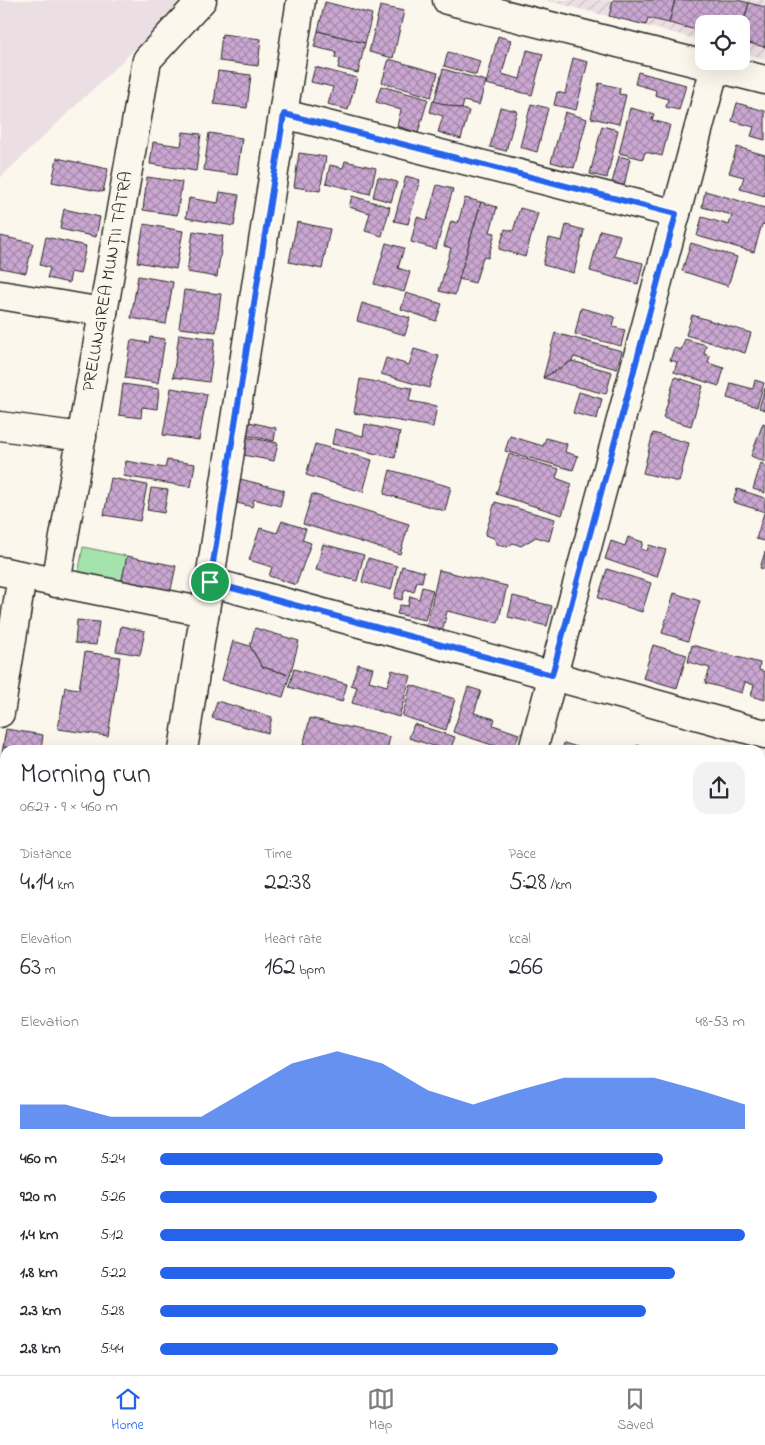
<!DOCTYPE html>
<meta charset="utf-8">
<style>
body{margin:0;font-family:"Indie Flower",sans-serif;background:#f2f2f3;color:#2b2b33;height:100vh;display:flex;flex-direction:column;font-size:19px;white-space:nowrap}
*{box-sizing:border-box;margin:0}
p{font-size:16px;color:#7c7c81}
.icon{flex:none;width:28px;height:28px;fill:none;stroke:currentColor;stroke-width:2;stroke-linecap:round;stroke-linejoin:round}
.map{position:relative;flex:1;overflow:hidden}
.drawer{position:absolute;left:0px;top:745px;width:765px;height:630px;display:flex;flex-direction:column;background:#fff;border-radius:15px 15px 0 0;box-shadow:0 5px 20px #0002}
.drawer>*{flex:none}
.controls{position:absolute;left:695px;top:15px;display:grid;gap:10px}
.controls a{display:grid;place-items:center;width:55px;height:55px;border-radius:10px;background:#fff;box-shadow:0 5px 20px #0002;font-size:25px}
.pin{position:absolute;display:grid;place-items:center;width:42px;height:42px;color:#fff;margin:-21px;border:2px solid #fff;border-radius:50%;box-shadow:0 1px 5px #0007}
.round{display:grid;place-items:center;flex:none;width:52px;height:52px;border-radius:15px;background:#f2f2f3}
.overview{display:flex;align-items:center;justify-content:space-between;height:85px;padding:0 20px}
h1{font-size:28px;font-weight:600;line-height:38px}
.stats{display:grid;grid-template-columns:repeat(3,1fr);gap:8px;height:85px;padding:5px 20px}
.stats div{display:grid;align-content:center}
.stats b{font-size:25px;font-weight:600}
.stats small{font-size:14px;font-weight:400}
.stats p{font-size:14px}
.chart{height:140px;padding:10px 20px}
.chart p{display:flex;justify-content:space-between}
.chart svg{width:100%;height:90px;margin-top:5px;fill:#2563eb;opacity:.7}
ul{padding:0 20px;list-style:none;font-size:16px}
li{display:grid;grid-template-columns:80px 60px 1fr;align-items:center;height:38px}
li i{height:12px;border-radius:6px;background:#2563eb}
.dock{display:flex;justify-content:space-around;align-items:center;height:70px;border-top:1px solid #e1e1e2;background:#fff;font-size:14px;color:#7c7c81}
.dock a{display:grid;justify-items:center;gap:2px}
.dock .current{color:#2563eb}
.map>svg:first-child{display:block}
</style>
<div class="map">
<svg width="765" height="1375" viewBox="0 0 765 1375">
<defs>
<pattern id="industrial-furrows" width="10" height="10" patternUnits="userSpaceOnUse" patternTransform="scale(1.25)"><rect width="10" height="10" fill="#ecdfe4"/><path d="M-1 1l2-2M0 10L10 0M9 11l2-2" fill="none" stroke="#cbc0c4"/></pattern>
<pattern id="building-cross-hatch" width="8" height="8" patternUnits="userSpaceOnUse" patternTransform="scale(1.25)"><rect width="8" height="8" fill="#caa7d1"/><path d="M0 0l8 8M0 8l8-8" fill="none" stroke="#a488aa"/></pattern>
</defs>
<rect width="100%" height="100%" fill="#fbf7ec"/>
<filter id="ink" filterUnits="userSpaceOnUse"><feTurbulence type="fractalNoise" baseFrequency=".02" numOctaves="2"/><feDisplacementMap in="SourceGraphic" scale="10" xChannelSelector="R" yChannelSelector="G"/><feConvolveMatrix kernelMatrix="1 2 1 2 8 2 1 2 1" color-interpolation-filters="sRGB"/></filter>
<g filter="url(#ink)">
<!-- built -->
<g fill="#ecdfe4">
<polygon points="0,0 186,0 0,178"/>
<polygon points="760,1205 765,1206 765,1375 704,1375 705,1370 760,1370"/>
</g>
<!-- industrial -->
<polygon fill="url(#industrial-furrows)" points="545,0 765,0 765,59 741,52 741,24 704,24 704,41"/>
<!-- grass -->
<polygon fill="#a4e4ac" stroke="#68886c" points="83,547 127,556 121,584 78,575"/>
<!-- building -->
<g fill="url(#building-cross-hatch)" stroke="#2b2b2b">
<polygon points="613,0 675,0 669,23 648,18 646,25 609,16"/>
<polygon points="675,0 738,0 749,3 741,31 741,24 704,24 704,32 669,23"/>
<polygon points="325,2 372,14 365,43 318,31"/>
<polygon points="749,3 765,7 765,47 741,41 741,31"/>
<polygon points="380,6 404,11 393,58 369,52"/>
<polygon points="318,31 365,43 358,73 338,68 340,59 335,58 336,52 314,47"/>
<polygon points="222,34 261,39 258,66 219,61"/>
<polygon points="498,36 511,40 502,74 520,79 527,50 543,54 532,95 486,84"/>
<polygon points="448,52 480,61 476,75 444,66"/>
<polygon points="573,58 588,62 576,110 554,105 557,92 565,94"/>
<polygon points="389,59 438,73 431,97 382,82"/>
<polygon points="315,67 357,78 348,110 328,104 333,87 311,82"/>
<polygon points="443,69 486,81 479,105 464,101 462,109 434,102"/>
<polygon points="218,71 251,75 247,108 214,104"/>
<polygon points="638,72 686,85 679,110 666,107 668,99 655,95 656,90 635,84"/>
<polygon points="599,83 620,88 619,94 626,95 619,124 591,118"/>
<polygon points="381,86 428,99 418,133 397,126 401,110 376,102"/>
<polygon points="433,101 469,111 461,139 438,132 443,116 430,112"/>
<polygon points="737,103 765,111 765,140 751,136 754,127 732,121"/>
<polygon points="531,104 548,108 537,152 520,147"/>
<polygon points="500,107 517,111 506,151 490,147"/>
<polygon points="630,108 654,114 652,120 670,125 662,156 645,152 643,159 619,153"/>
<polygon points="565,112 587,119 574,168 551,162"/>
<polygon points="602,126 618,130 607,178 590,174"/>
<polygon points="183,132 201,134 196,171 150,164 153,142 181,146"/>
<polygon points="209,133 242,138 237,175 204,170"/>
<polygon points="737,147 765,155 765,196 740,189 744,177 729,173"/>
<polygon points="299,153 326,157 320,191 294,187"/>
<polygon points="619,156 630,159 624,186 612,183"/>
<polygon points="57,158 108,169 103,192 52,182"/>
<polygon points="345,161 376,168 370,194 326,183 330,165 343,168"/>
<polygon points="406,176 420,180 408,224 394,221"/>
<polygon points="147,177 182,182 177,215 143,210"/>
<polygon points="378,177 397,182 391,202 373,197"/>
<polygon points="437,185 453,189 436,249 411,242 417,217 427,220"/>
<polygon points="705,191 765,208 765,225 762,224 754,252 697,236 702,217 729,225 732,215 702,207"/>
<polygon points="220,192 239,195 234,226 186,218 189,198 218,203"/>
<polygon points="352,196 390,207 382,236 365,231 370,213 349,207"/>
<polygon points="465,198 481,202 455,295 439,291 451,248 444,246 451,221 458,223"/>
<polygon points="481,202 497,207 490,232 495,233 488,258 483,257 475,283 459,279"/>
<polygon points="520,208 538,213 525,257 499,249 505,229 513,231"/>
<polygon points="64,209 100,217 96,237 60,229"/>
<polygon points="297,222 330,229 322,269 289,262"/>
<polygon points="144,224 183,231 176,269 137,262"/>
<polygon points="566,225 584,230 574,273 543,265 549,238 562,241"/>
<polygon points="600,230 620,235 614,256 643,263 638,284 590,271"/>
<polygon points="193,231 223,236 217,277 187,272"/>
<polygon points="0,236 33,243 26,273 0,268"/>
<polygon points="46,237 86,246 80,274 71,272 69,283 47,278 50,268 40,265"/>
<polygon points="386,243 404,248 398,268 410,272 404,292 374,284"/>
<polygon points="691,243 737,257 728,286 682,271"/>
<polygon points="138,276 173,282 166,324 131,318"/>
<polygon points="184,290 221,294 216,332 179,328"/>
<polygon points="406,293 442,304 436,321 401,309"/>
<polygon points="362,303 410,318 405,335 357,321"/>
<polygon points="581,308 615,317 613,327 625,330 621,346 575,334"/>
<polygon points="692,315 751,333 745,353 686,335"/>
<polygon points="555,333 622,351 617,369 574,357 572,361 543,378"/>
<polygon points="179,334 215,339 209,382 173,377"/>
<polygon points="150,337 165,339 158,383 125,378 131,340 149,343"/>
<polygon points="685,339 706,345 704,354 710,356 708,363 724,368 719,386 674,372 677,362 670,360 674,348 681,350"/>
<polygon points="414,349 439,356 429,388 381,374 386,358 409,365"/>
<polygon points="572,361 612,372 606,394 543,378"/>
<polygon points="675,377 703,386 691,426 663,418"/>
<polygon points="360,379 412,388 409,401 437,406 433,427 354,413"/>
<polygon points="755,380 764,383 757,407 727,398 731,383 753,389"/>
<polygon points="123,384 159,389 157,409 142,407 141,418 119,415"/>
<polygon points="171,388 207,394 199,440 163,435"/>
<polygon points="765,388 765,410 759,408"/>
<polygon points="579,392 602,399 597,419 573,413"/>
<polygon points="249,422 276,428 274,441 246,435"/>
<polygon points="763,423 765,424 765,462 751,456"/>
<polygon points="365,424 400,432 395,458 332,444 335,429 363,436"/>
<polygon points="653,433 689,443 679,482 643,473"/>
<polygon points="510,436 543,446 546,438 567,444 565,452 578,456 573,470 505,451"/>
<polygon points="246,437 278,443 274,461 243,455"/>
<polygon points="315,444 372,460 363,492 306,475"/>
<polygon points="509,454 559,469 556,478 572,484 562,515 496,494"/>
<polygon points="167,460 195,464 191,487 123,476 126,461 165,468"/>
<polygon points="761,463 765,465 765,493 753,489"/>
<polygon points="390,470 451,487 445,511 384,494"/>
<polygon points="111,478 147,485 140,521 104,515"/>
<polygon points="240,479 284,490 280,506 254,499 252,507 234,502"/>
<polygon points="151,488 168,490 164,513 147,510"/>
<polygon points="737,489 765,498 765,512 733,502"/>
<polygon points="312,494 409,524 400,554 303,524"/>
<polygon points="495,502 555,519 549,541 536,537 521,546 513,543 507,547 497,544 494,538 485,535"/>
<polygon points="764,513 765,513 765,541 756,539"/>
<polygon points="282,521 306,529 302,540 311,543 296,585 269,576 272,567 249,560 260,528 277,533"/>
<polygon points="628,537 643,542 641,549 647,551 649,545 666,550 657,577 605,559 611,541 625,546"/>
<polygon points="323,544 364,555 357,581 316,570"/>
<polygon points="765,552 765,569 760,568"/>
<polygon points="127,556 176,566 170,594 121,584"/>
<polygon points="368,558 397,566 391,590 362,582"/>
<polygon points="402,566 424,572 422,582 417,581 414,592 405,589 402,600 394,598"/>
<polygon points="607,569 651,583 642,612 598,598"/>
<polygon points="439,570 507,586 498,623 447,611 441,637 425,633"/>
<polygon points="422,587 433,590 425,620 397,614 400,605 408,606 410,596 419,599"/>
<polygon points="674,593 700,601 688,641 662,633"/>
<polygon points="513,596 552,606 547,626 508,617"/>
<polygon points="77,620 99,622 96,645 75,643"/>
<polygon points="121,626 145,631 140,655 116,651"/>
<polygon points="255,628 299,641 290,675 262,667 250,646"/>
<polygon points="233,641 250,646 262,667 290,675 283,697 222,680"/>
<polygon points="653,645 687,655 677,688 643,678"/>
<polygon points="692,645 760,663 759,670 765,672 765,700 751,696 754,685 745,682 742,693 705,683 710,668 688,662"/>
<polygon points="85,652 120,657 108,736 58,729 65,687 79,689"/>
<polygon points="358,664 373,668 369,681 387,686 392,670 411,676 399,717 352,703 357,687 351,685"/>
<polygon points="294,669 347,684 342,702 289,687"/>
<polygon points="411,685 455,699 446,730 402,716"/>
<polygon points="468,687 481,691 474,713 495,719 493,725 519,734 513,750 507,750 453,732"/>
<polygon points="217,701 272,717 268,733 212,718"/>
<polygon points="310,718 390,737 387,750 320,750 303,746"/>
<polygon points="414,724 455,737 450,750 446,750 409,738"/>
<polygon points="6,729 43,735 41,750 19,750 3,747"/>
<polygon points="564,743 587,750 562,750"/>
<polygon points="637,745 652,750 636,750"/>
<polygon points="690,746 704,750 689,750"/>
<polygon points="3,747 19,750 5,750 5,767 0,766"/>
<polygon points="0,902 5,902 4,973 0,972"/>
<polygon points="0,1061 5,1062 5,1106 0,1105"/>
<polygon points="0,1357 5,1358 5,1370 34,1370 34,1375 0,1375"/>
<polygon points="158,1370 187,1370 186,1375 157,1375"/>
<polygon points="212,1370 229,1370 227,1375 211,1375"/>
<polygon points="232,1370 235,1370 256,1375 230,1375"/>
</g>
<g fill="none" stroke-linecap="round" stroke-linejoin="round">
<defs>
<g id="minor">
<polyline points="447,0 765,80"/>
<polyline points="284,114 676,214"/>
<polyline points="0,295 103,312"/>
<polyline points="0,426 82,437"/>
<polyline points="0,571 205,612"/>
<polyline points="210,582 765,734"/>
<path id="s1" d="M56 583 147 60 202 0"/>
<polyline points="0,713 22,576"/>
<polyline points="183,750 301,0"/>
<polyline points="533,750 715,67"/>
<polyline points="0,1254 5,1256"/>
<polyline points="442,1370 462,1375"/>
<polyline points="85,1375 86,1370"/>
<polyline points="371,1375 372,1370"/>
</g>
<g id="major">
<polyline points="760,996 765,977"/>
<polyline points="660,1375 661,1370"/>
</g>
</defs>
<!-- minor casing -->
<use href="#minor" stroke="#2b2b2b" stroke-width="31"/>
<!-- major casing -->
<use href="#major" stroke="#2b2b2b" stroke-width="31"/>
<!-- path -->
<polyline stroke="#2b2b2b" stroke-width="3" stroke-dasharray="4 4" stroke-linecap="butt" points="760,1142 765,1143"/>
<!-- minor -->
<use href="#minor" stroke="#fbf7ec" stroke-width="28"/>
<!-- major -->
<use href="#major" stroke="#fbf7ec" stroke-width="28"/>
</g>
</g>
<g fill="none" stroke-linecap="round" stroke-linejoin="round" filter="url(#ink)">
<defs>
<polygon id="route" points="284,114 676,214 552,675 210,582"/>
</defs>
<!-- route casing -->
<use href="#route" stroke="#fff" stroke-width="10"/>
<!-- route -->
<use href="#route" stroke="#2563eb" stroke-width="6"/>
</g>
<g text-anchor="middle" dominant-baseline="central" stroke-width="4" stroke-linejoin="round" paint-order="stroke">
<!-- street labels -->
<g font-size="18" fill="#2b2b2b" stroke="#fbf7ec">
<text stroke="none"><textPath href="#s1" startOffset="306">PRELUNGIREA MUNȚII TATRA</textPath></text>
</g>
</g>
</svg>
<div class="controls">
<a><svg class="icon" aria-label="locate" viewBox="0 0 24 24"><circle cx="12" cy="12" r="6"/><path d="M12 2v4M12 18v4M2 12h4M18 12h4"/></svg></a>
</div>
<div class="pin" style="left:210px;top:582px;background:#1e9e55"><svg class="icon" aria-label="arrive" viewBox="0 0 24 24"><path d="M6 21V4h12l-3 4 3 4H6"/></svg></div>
<section class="drawer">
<div class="overview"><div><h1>Morning run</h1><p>06:27 · 9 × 460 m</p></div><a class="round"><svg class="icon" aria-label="share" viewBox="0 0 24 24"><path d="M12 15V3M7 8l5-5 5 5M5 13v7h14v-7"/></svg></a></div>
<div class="stats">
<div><p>Distance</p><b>4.14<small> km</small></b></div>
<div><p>Time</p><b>22:38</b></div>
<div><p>Pace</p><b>5:28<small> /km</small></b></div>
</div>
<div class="stats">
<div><p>Elevation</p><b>63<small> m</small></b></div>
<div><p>Heart rate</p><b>162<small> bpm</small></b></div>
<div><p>kcal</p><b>266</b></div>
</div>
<div class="chart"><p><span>Elevation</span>48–53 m</p>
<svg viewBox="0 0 160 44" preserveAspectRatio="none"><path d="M0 44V32L10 32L20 38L30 38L40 38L50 25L60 12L70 6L80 12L90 25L100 32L110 25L120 19L130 19L140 19L150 25L160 32V44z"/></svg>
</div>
<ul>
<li><b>460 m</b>5:24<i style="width:86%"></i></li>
<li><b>920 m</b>5:26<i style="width:85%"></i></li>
<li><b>1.4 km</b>5:12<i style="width:100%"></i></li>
<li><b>1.8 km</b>5:22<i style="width:88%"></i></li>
<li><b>2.3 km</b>5:28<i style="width:83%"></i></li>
<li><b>2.8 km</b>5:44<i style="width:68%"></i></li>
</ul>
</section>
</div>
<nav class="dock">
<a class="current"><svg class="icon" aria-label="home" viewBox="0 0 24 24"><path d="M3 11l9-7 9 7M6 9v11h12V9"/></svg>Home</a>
<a><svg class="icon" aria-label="map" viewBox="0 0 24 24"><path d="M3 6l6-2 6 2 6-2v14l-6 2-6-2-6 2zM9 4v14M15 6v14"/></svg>Map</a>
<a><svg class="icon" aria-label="saved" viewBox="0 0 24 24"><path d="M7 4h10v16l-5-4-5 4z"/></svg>Saved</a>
</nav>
